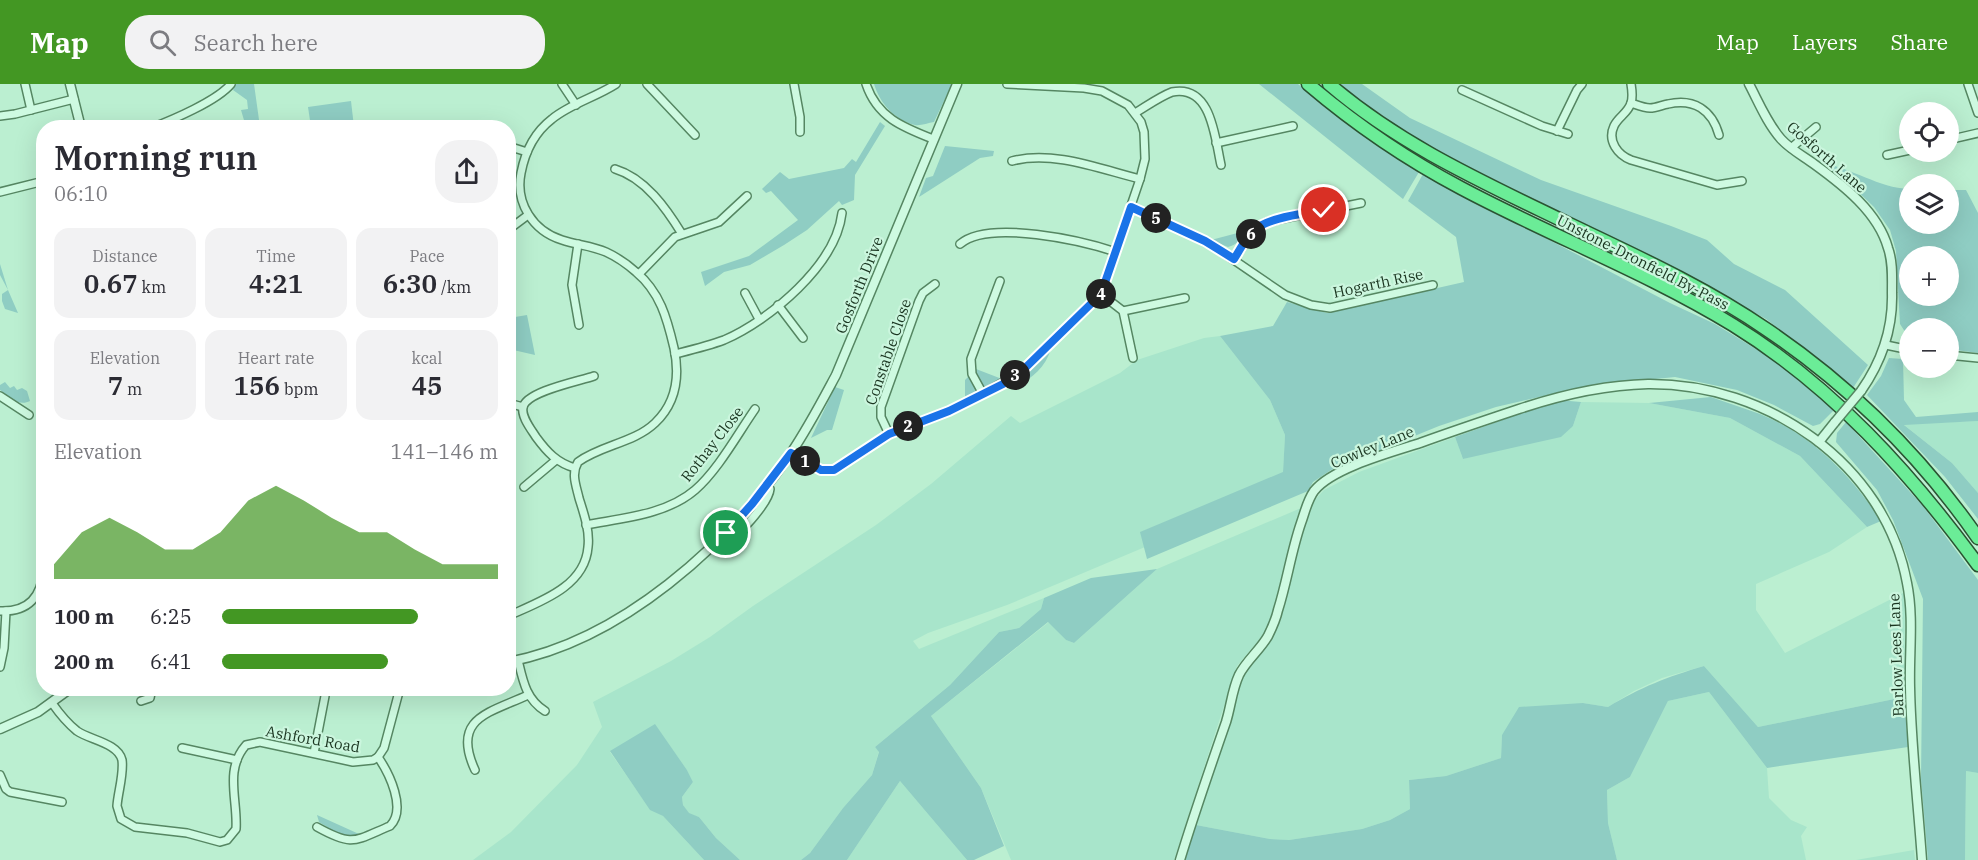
<!DOCTYPE html>
<meta charset="utf-8">
<style>
body{margin:0;font-family:"IBM Plex Serif",serif;background:#f2f2f3;color:#2b2b33;height:100vh;display:flex;flex-direction:column;font-size:22px;white-space:nowrap}
*{box-sizing:border-box;margin:0}
p{font-size:20px;color:#7c7c81}
.icon{flex:none;width:33px;height:33px;fill:none;stroke:currentColor;stroke-width:2;stroke-linecap:round;stroke-linejoin:round}
.map{position:relative;flex:1;overflow:hidden}
.side{position:absolute;left:36px;top:36px;width:480px;height:576px;display:flex;flex-direction:column;background:#fff;border-radius:24px;box-shadow:0 6px 24px #0002}
.side>*{flex:none}
.tools{position:absolute;left:1899px;top:18px;display:grid;gap:12px}
.tools a{display:grid;place-items:center;width:60px;height:60px;border-radius:50%;background:#fff;box-shadow:0 6px 24px #0002;font-size:30px}
.pin{position:absolute;display:grid;place-items:center;width:51px;height:51px;color:#fff;margin:-26px;border:3px solid #fff;border-radius:50%;box-shadow:0 2px 6px #0007}
.km{position:absolute;width:30px;height:30px;margin:-15px;border-radius:50%;background:#222;color:#fff;font-size:16px;line-height:30px;text-align:center}
.round{display:grid;place-items:center;flex:none;width:63px;height:63px;border-radius:24px;background:#f2f2f3}
.head{display:flex;align-items:center;justify-content:space-between;height:102px;padding:0 18px}
h1{font-size:33px;font-weight:600;line-height:45px}
.stats{display:grid;grid-template-columns:repeat(3,1fr);gap:9px;height:102px;padding:6px 18px}
.stats div{display:grid;align-content:center;border-radius:15px;background:#f2f2f3;text-align:center}
.stats b{font-size:26px;font-weight:600}
.stats small{font-size:16px;font-weight:400}
.stats p{font-size:16px}
.chart{height:168px;padding:12px 18px}
.chart p{display:flex;justify-content:space-between}
.chart svg{width:100%;height:108px;margin-top:6px;fill:#439723;opacity:.7}
ul{padding:0 18px;list-style:none;font-size:20px}
li{display:grid;grid-template-columns:96px 72px 1fr;align-items:center;height:45px}
li i{height:15px;border-radius:8px;background:#439723}
header{display:flex;align-items:center;gap:36px;box-sizing:border-box;height:84px;padding:0 30px;background:#439723;color:#fff}
header strong{font-size:28px}
nav{display:flex;gap:33px;margin-inline-start:auto;font-size:21px}
.search{width:420px;height:54px;background:#f2f2f3;display:flex;align-items:center;gap:15px;box-sizing:border-box;padding:0 21px;border-radius:24px;color:#7c7c81;font-size:22px}
.map>svg:first-child{display:block}
</style>
<header>
<strong>Map</strong>
<div class="search"><svg class="icon" aria-label="search" viewBox="0 0 24 24"><circle cx="10" cy="10" r="6"/><path d="M15 15l6 6"/></svg>Search here</div>
<nav><a>Map</a><a>Layers</a><a>Share</a></nav>
</header>
<div class="map">
<svg width="1978" height="776" viewBox="0 0 1978 776">
<rect width="100%" height="100%" fill="#bbefd1"/>
<!-- farmland -->
<g fill="#a8e5cb">
<polygon points="1220,252 1270,316 1285,351 1283,389 1141,448 1145,463 1007,521 928,549 913,557 919,565 1044,514 1041,525 1019,544 999,548 950,601 875,663 879,667 872,691 843,724 810,769 801,776 740,776 716,754 699,733 689,730 683,721 682,713 693,698 687,686 655,641 610,668 650,725 663,732 704,776 473,776 511,748 577,681 602,643 593,618 671,577 710,553 753,522 876,441 931,400 1011,332 1020,339 1120,289 1137,276 1204,254"/>
<polygon points="1581,318 1649,319 1730,334 1800,372 1867,443 1829,468 1756,500 1756,526 1785,569 1905,508 1904,613 1758,643 1704,582 1662,594 1634,607 1608,623 1583,619 1502,651 1501,674 1446,692 1409,696 1410,725 1390,736 1362,745 1289,756 1270,755 1196,741 1243,590 1270,557 1279,540 1296,463 1313,418 1324,406 1359,388 1455,353 1463,375 1573,342"/>
<polygon points="1978,337 1978,409 1952,379 1903,340"/>
<polygon points="1301,424 1274,530 1263,551 1237,582 1174,776 1011,776 981,704 931,632 1049,538 1066,556 1074,559 1157,485"/>
<polygon points="1709,608 1767,684 1769,714 1791,736 1807,743 1801,752 1806,776 1617,776 1608,739 1607,706 1630,693 1668,617"/>
<polygon points="1966,687 1978,689 1978,776 1965,776"/>
<polygon points="900,697 967,776 847,776"/>
<polygon points="1914,766 1915,776 1856,776"/>
</g>
<!-- green -->
<g fill="#8fcdc3" fill-rule="evenodd">
<polygon points="236,0 254,0 260,43 246,43 241,26 248,25 247,16 233,6"/>
<path d="M874 0H952L934 38C928 39 920 42 915 41 894 36 880 19 874 0Z"/>
<polygon points="1259,0 1298,0 1352,44 1419,88 1403,115"/>
<polygon points="1340,0 1362,0 1410,34 1541,96 1671,142 1707,156 1734,180 1785,206 1868,281 1853,304 1766,235 1684,190 1483,93 1414,53 1355,13"/>
<polygon points="351,17 354,43 311,43 308,23"/>
<polygon points="880,38 885,42 855,91 854,116 842,121 839,117 807,146 784,161 750,181 724,188 705,202 701,188 749,172 798,136 771,107 766,109 762,105 780,88 789,95 844,84 852,75 856,78"/>
<polygon points="945,62 994,67 993,72 980,74 919,113 926,94 933,92"/>
<path d="M1822 79C1852 84 1879 104 1909 105L1910 140H1948L1949 106H1966L1978 129V269L1949 265 1948 244H1910L1909 254 1900 240 1896 167 1890 146 1874 123 1850 100ZM1948 172V212H1910V172Z"/>
<polygon points="1423,90 1670,219 1715,240 1774,276 1834,326 1820,340 1813,342 1774,321 1737,306 1675,293 1586,302 1496,323 1439,342 1331,386 1313,398 1308,407 1147,475 1140,448 1283,388 1285,351 1270,316 1220,252 1273,242 1287,218 1327,229 1464,198 1456,153 1408,117"/>
<path d="M1245 147C1241 155 1237 161 1228 163L1211 156Z"/>
<polygon points="0,180 8,206 18,229 5,225 2,217 2,210 8,206 0,191"/>
<polygon points="527,231 535,271 509,265 509,234"/>
<path d="M1051 265C1044 287 1026 301 1002 305L1019 294Z"/>
<polygon points="1889,274 1903,275 1904,316 1916,333 1978,328 1978,337 1904,341 1952,379 1978,409 1978,435 1945,393 1867,311 1881,292"/>
<polygon points="976,285 1002,295 965,313 965,296"/>
<path d="M5 298 10 304 14 302 17 306 22 304 27 307 30 317C18 323 9 312 0 306V301Z"/>
<polygon points="835,303 844,306 832,346 827,346 811,354"/>
<path d="M1711 313C1727 319 1744 324 1760 330 1812 351 1851 391 1881 437L1867 443 1800 372 1730 334 1649 319Z"/>
<polygon points="1558,316 1581,318 1573,342 1561,353 1463,375 1455,353"/>
<polygon points="1846,338 1923,422 1978,496 1978,689 1966,687 1965,776 1928,776 1921,695 1923,515 1893,436 1877,406 1836,358 1837,349"/>
<polygon points="1157,485 1074,559 1066,556 1048,538 931,632 981,704 1004,762 974,776 967,776 900,697 847,776 801,776 810,769 843,724 872,691 879,668 875,663 950,601 999,548 1019,544 1041,525 1044,514 1091,494"/>
<path d="M1704 582 1758 643 1904 613 1908 663 1767 684 1709 608 1668 617 1630 693 1607 706 1608 739 1617 776H1184L1196 741 1270 755 1289 756 1362 745 1390 736 1410 725 1409 696 1446 692 1501 674 1502 651 1519 623 1583 619 1608 623C1641 603 1667 593 1704 582Z"/>
<polygon points="655,640 687,686 693,698 682,713 683,721 689,729 699,733 716,754 740,776 704,776 663,732 650,726 610,667"/>
<path d="M317 731 359 750C345 757 331 745 319 738Z"/>
</g>
<g fill="none" stroke-linecap="round" stroke-linejoin="round">
<defs>
<g id="minor">
<polyline points="25,0 31,26"/>
<polyline points="562,0 576,21"/>
<polyline points="647,0 695,51"/>
<polyline points="794,0 800,33 800,48"/>
<path d="M866 0C877 33 902 43 933 55"/>
<path d="M1631 0C1632 6 1633 13 1631 19 1628 29 1618 33 1614 42 1607 57 1618 71 1631 76L1717 101 1742 97"/>
<polyline points="1968,0 1978,29"/>
<polyline points="1462,6 1542,42 1568,50"/>
<path d="M1631 19C1637 21 1644 24 1650 24 1656 24 1662 21 1668 20 1694 14 1712 26 1719 51"/>
<path d="M1135 29C1147 22 1159 13 1172 8 1212 0 1215 55 1221 81"/>
<polyline points="0,32 15,30 74,15"/>
<path d="M151 44C172 36 217 17 231 0"/>
<polyline points="1557,47 1577,6 1582,0"/>
<polyline points="1948,56 1978,49"/>
<polyline points="1216,59 1293,42"/>
<polyline points="508,62 527,68"/>
<polyline points="1791,64 1816,43"/>
<polyline points="1887,71 1910,66"/>
<path d="M1012 77C1053 66 1100 85 1140 95"/>
<path d="M615 85C645 94 666 124 682 150"/>
<polyline points="0,108 44,97"/>
<polyline points="1131,123 1209,159 1285,211 1311,221 1330,224 1433,201"/>
<polyline points="508,146 528,131"/>
<polyline points="578,160 572,201 579,241"/>
<path d="M960 160C989 135 1083 157 1116 168"/>
<polyline points="1234,175 1254,146 1267,138 1361,119"/>
<polyline points="639,190 675,153 719,138 747,112"/>
<polyline points="745,209 759,235"/>
<polyline points="1101,210 1123,227 1133,274"/>
<polyline points="778,221 803,254"/>
<polyline points="1123,227 1185,214"/>
<polyline points="1886,261 1910,266"/>
<path d="M675 270C691 266 708 262 724 256 770 236 836 181 842 129"/>
<polyline points="1948,271 1978,274"/>
<polyline points="983,310 972,290 971,275 1000,197"/>
<polyline points="0,312 29,331"/>
<polyline points="508,319 523,323"/>
<polyline points="889,350 881,333 881,323 919,217 923,209 935,200"/>
<polyline points="791,369 821,386 834,386 889,350 949,327 983,310 1022,287 1101,210 1140,95 1145,75 1144,48 1141,38 1128,21 1102,7 1084,4 1007,0"/>
<path d="M575 384C557 379 547 368 536 353 531 345 521 333 523 323 527 307 580 297 594 292"/>
<polyline points="524,403 556,376"/>
<path d="M586 441C622 434 666 431 695 406 718 386 737 351 755 325"/>
<path d="M726 449 732 452C743 448 769 417 770 405L767 402"/>
<path d="M0 527C29 528 41 513 44 485"/>
<path d="M508 532C539 518 585 503 588 463 590 447 584 430 579 414 576 401 571 390 578 378 601 361 634 359 655 339 676 319 680 292 674 264 667 234 660 208 636 188 627 180 617 173 606 168 592 162 577 161 562 156 533 147 515 119 521 89 525 68 535 48 552 35 570 20 596 13 616 0"/>
<path d="M518 576C523 597 526 615 545 627"/>
<polyline points="0,583 4,564 6,527"/>
<polyline points="141,617 150,614 152,604"/>
<path d="M52 619C59 629 67 639 77 647 90 656 118 659 122 676 124 690 118 708 117 722L121 735 135 743 187 749 220 758 227 756 236 745C238 716 224 686 246 661L260 658 353 678 373 676 378 673 384 664 400 604"/>
<polyline points="182,664 237,676"/>
<polyline points="314,669 325,612"/>
<path d="M475 686C451 634 489 629 528 611"/>
<polyline points="0,691 6,705 10,708 62,718"/>
<path d="M317 743C353 763 354 757 390 742 407 725 389 689 378 673"/>
</g>
<g id="tertiary">
<polyline points="70,0 81,44"/>
<path d="M1749 0C1759 19 1767 39 1781 55 1790 65 1803 72 1814 80 1843 101 1878 128 1888 164 1893 178 1892 194 1892 209 1893 246 1882 277 1861 307"/>
<polyline points="1819,358 1835,338"/>
<path d="M508 578C621 557 728 461 791 369 808 344 822 317 836 291L957 0"/>
<polyline points="0,645 38,628 71,604"/>
<path d="M1180 776C1194 730 1210 684 1226 638 1231 622 1232 606 1239 591 1246 577 1260 566 1268 552 1272 544 1276 535 1278 526 1287 498 1291 468 1301 439 1305 428 1307 417 1314 407 1332 384 1392 368 1420 359 1453 347 1486 336 1519 325 1561 311 1603 301 1648 300 1766 299 1885 379 1907 499 1914 533 1909 569 1910 603 1911 660 1918 719 1922 776"/>
</g>
<g id="trunk">
<path d="M1308 0C1355 40 1406 75 1461 104 1551 152 1646 188 1733 241 1832 302 1910 388 1978 481"/>
<path d="M1329 0C1400 61 1483 98 1567 139 1634 171 1705 203 1766 245 1849 301 1921 372 1978 454"/>
</g>
</defs>
<!-- minor casing -->
<use href="#minor" stroke="#558662" stroke-width="10"/>
<!-- tertiary casing -->
<use href="#tertiary" stroke="#558662" stroke-width="11"/>
<!-- trunk casing -->
<use href="#trunk" stroke="#2a5332" stroke-width="15"/>
<!-- minor -->
<use href="#minor" stroke="#cefae1" stroke-width="7"/>
<!-- tertiary -->
<use href="#tertiary" stroke="#cefae1" stroke-width="8"/>
<!-- trunk -->
<use href="#trunk" stroke="#6bec97" stroke-width="12"/>
<defs>
<polyline id="tertiary-bridge" points="1835,338 1861,307"/>
</defs>
<!-- tertiary-bridge casing -->
<use href="#tertiary-bridge" stroke="#558662" stroke-width="11" stroke-linecap="butt"/>
<!-- tertiary-bridge -->
<use href="#tertiary-bridge" stroke="#cefae1" stroke-width="8"/>
</g>
<g fill="none" stroke-linecap="round" stroke-linejoin="round">
<defs>
<path id="route" d="M726 449 752 420 791 369 821 386H834L889 350 949 327 1003 300 1022 287 1101 210 1131 123 1205 157 1234 175C1240 166 1245 155 1252 148 1267 133 1304 130 1324 126"/>
</defs>
<!-- route casing -->
<use href="#route" stroke="#fff" stroke-width="12"/>
<!-- route -->
<use href="#route" stroke="#1a73e8" stroke-width="8"/>
</g>
<g text-anchor="middle" dominant-baseline="central" stroke-width="4.5" stroke-linejoin="round" paint-order="stroke">
<!-- street labels -->
<g font-size="15" fill="#1a3520" stroke="#cbf6de">
<text transform="translate(1827 73) rotate(41)">Gosforth Lane</text>
<text transform="translate(1643 178) rotate(27)">Unstone-Dronfield By-Pass</text>
<text transform="translate(1378 199) rotate(-12)">Hogarth Rise</text>
<text transform="translate(859 201) rotate(-68)">Gosforth Drive</text>
<text transform="translate(888 268) rotate(-71)">Constable Close</text>
<text transform="translate(712 360) rotate(-52)">Rothay Close</text>
<text transform="translate(1372 363) rotate(-22)">Cowley Lane</text>
<text transform="translate(1896 571) rotate(-92)">Barlow Lees Lane</text>
<text transform="translate(313 655) rotate(10)">Ashford Road</text>
</g>
</g>
</svg>
<div class="tools">
<a><svg class="icon" aria-label="locate" viewBox="0 0 24 24"><circle cx="12" cy="12" r="6"/><path d="M12 2v4M12 18v4M2 12h4M18 12h4"/></svg></a>
<a><svg class="icon" aria-label="layers" viewBox="0 0 24 24"><path d="M12 4l9 5-9 5-9-5zM3 14l9 5 9-5"/></svg></a>
<a>+</a>
<a>−</a>
</div>
<div class="pin" style="left:726px;top:449px;background:#1e9e55"><svg class="icon" aria-label="arrive" viewBox="0 0 24 24"><path d="M6 21V4h12l-3 4 3 4H6"/></svg></div>
<div class="pin" style="left:1324px;top:126px;background:#d93025"><svg class="icon" aria-label="check" viewBox="0 0 24 24"><path d="M5 12l5 5 9-10"/></svg></div>
<b class="km" style="left:805px;top:377px">1</b>
<b class="km" style="left:908px;top:342px">2</b>
<b class="km" style="left:1015px;top:291px">3</b>
<b class="km" style="left:1101px;top:210px">4</b>
<b class="km" style="left:1156px;top:134px">5</b>
<b class="km" style="left:1251px;top:150px">6</b>
<section class="side">
<div class="head"><div><h1>Morning run</h1><p>06:10</p></div><a class="round"><svg class="icon" aria-label="share" viewBox="0 0 24 24"><path d="M12 15V3M7 8l5-5 5 5M5 13v7h14v-7"/></svg></a></div>
<div class="stats">
<div><p>Distance</p><b>0.67<small> km</small></b></div>
<div><p>Time</p><b>4:21</b></div>
<div><p>Pace</p><b>6:30<small> /km</small></b></div>
</div>
<div class="stats">
<div><p>Elevation</p><b>7<small> m</small></b></div>
<div><p>Heart rate</p><b>156<small> bpm</small></b></div>
<div><p>kcal</p><b>45</b></div>
</div>
<div class="chart"><p><span>Elevation</span>141–146 m</p>
<svg viewBox="0 0 160 44" preserveAspectRatio="none"><path d="M0 44V38L10 25L20 19L30 25L40 32L50 32L60 25L70 12L80 6L90 12L100 19L110 25L120 25L130 32L140 38L150 38L160 38V44z"/></svg>
</div>
<ul>
<li><b>100 m</b>6:25<i style="width:71%"></i></li>
<li><b>200 m</b>6:41<i style="width:60%"></i></li>
</ul>
</section>
</div>
